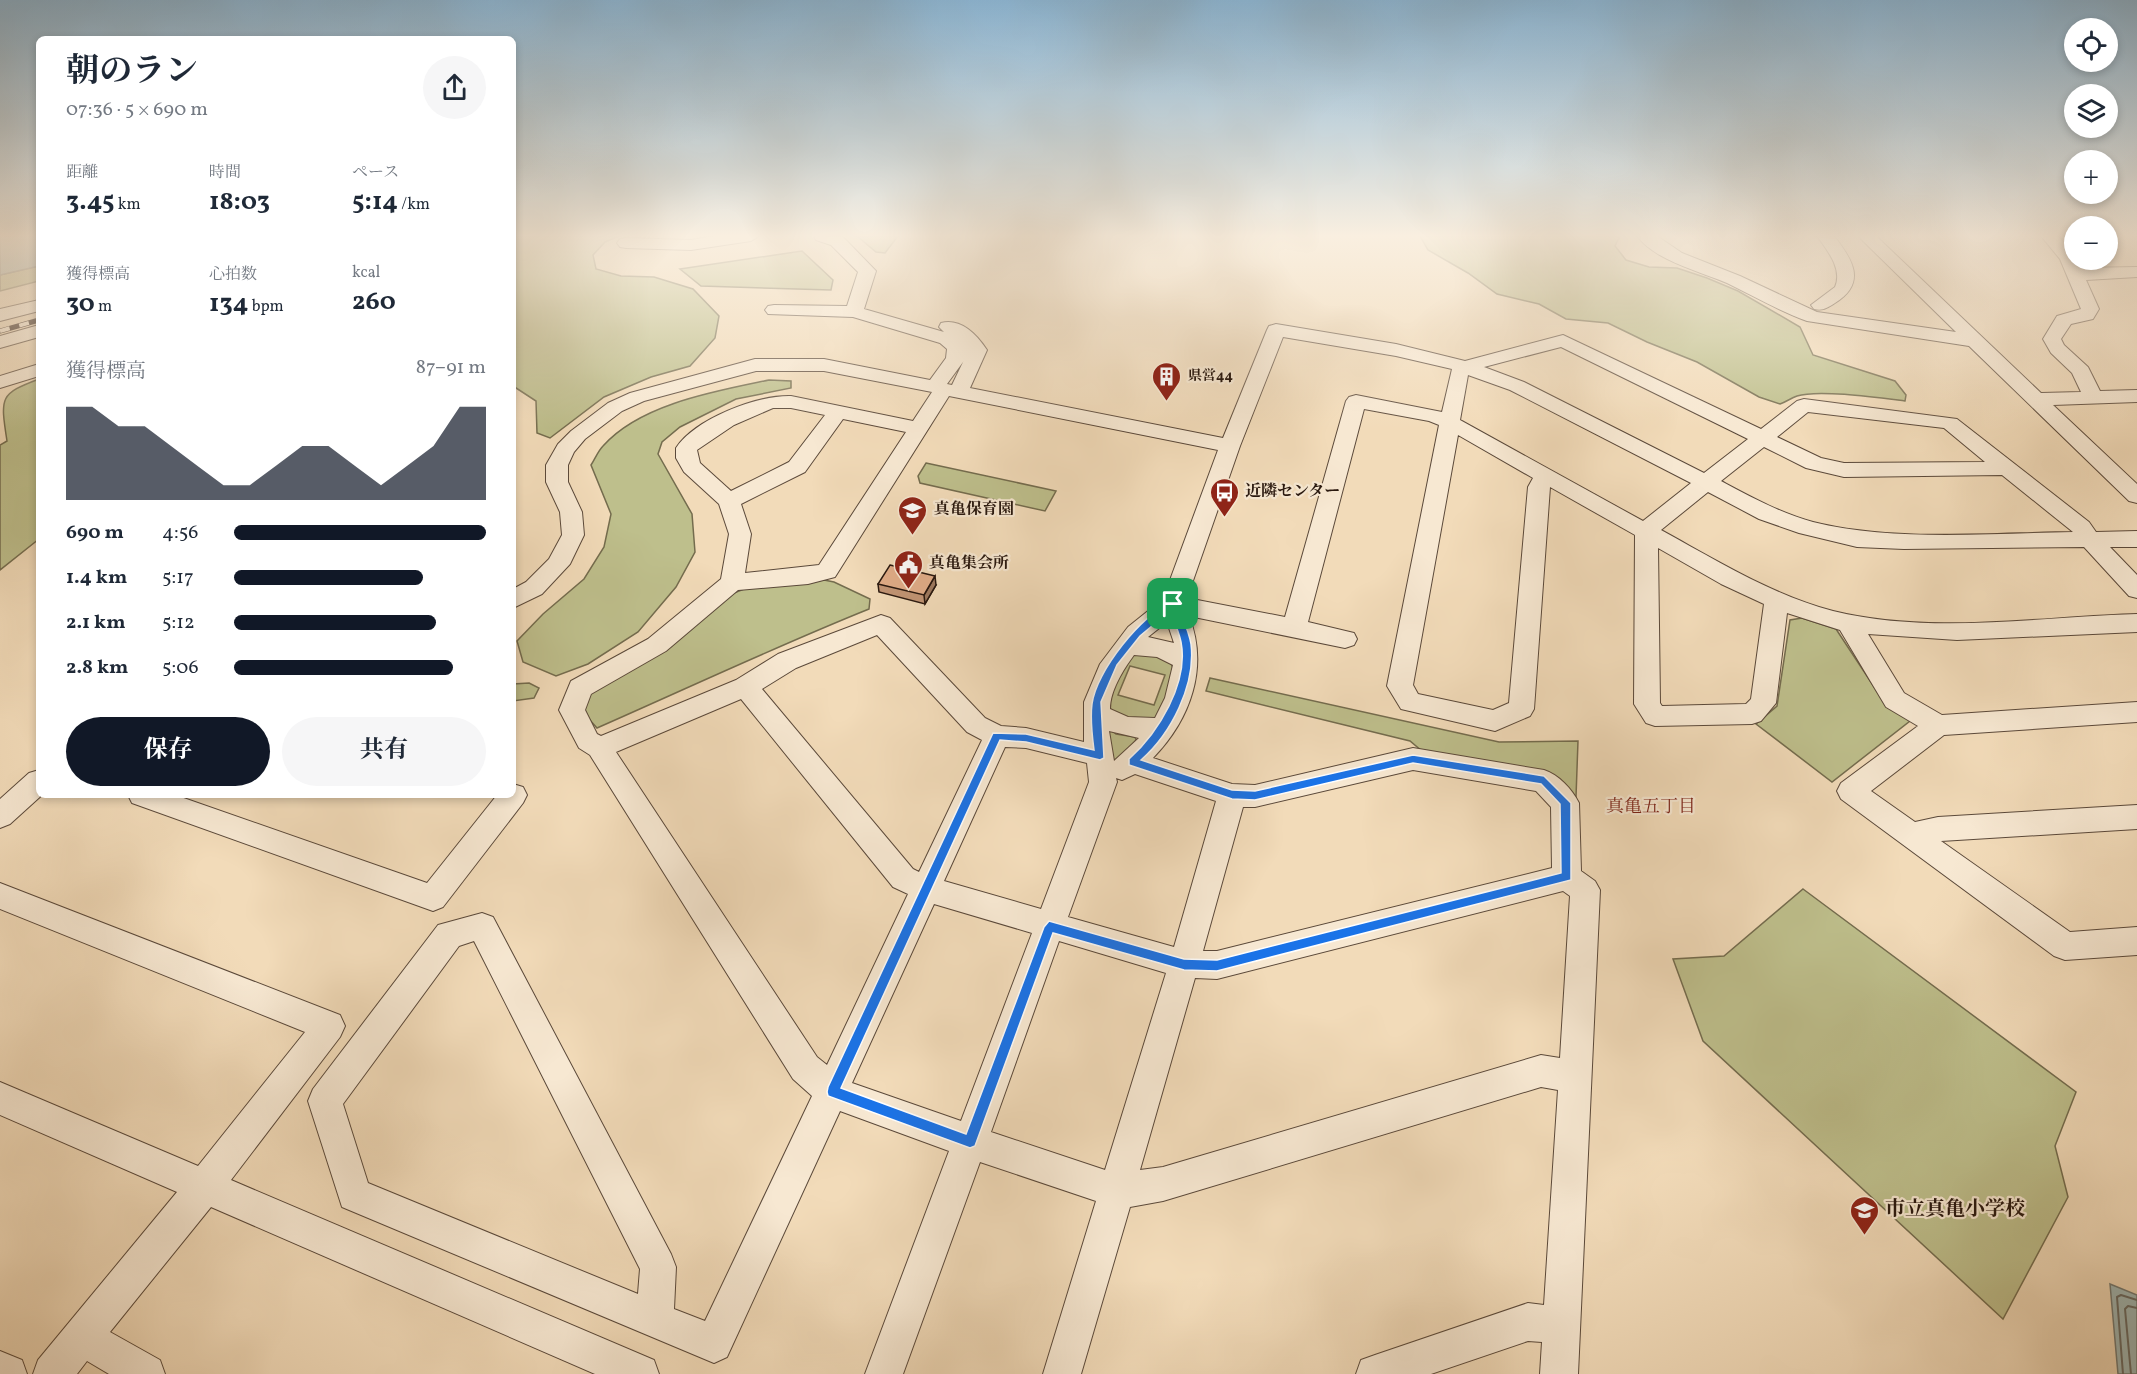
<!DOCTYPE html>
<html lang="ja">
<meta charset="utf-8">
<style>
body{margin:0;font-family:Vollkorn,"Noto Serif JP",serif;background:#f6f6f7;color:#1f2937;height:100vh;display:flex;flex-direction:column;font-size:22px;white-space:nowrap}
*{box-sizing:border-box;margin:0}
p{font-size:20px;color:#747a83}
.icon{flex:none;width:33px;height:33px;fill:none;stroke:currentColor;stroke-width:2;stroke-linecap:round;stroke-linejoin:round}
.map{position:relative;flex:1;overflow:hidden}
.side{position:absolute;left:36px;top:36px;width:480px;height:762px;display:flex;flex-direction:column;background:#fff;border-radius:9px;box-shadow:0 3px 9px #0003}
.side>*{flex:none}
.controls{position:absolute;left:2064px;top:18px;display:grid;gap:12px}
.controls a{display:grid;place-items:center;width:54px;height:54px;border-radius:50%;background:#fff;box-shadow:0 3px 9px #0003;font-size:30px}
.pin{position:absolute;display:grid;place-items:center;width:51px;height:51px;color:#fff;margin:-26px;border-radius:12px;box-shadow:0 3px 9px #0006}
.round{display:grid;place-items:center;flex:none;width:63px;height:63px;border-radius:32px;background:#f6f6f7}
.head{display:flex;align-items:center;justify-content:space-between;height:102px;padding:0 30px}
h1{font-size:33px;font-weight:700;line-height:45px}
.metrics{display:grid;grid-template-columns:repeat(3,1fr);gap:9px;height:102px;padding:6px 30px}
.metrics div{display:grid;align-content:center}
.metrics b{font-size:26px;font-weight:700}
.metrics small{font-size:16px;font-weight:400}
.metrics p{font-size:16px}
.chart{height:168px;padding:12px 30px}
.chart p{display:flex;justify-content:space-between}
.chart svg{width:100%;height:108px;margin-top:6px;fill:#111827;opacity:.7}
.cta{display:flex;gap:12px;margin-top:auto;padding:12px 30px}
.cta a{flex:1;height:69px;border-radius:36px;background:#111827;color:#fff;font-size:24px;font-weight:700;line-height:69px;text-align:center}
.cta a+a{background:#f6f6f7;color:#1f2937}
ul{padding:0 30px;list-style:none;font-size:20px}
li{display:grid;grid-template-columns:96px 72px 1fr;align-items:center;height:45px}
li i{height:15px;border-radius:8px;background:#111827}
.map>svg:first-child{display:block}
</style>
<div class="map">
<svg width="2137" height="1374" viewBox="0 0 2137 1374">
<rect width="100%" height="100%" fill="#f2dbb9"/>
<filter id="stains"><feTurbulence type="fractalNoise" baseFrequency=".00333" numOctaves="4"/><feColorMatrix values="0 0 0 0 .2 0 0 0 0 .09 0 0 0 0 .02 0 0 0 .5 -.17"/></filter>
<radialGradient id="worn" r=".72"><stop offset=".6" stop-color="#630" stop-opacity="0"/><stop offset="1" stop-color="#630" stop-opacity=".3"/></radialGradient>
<!-- green -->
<g fill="#bebf8c" stroke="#746c4e" stroke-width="1.5" fill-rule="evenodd">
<polygon points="513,236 619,236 605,242 593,255 596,269 621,276 654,277 693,289 719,316 715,338 690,366 651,377 604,397 550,438 537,433 536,401 513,386"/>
<polygon points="857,236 898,236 885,253 876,252"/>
<path d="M1420 236H1620L1615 246 1626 260 1649 267 1677 268 1707 278 1738 291 1800 327 1813 355 1895 381 1906 395 1905 401C1881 398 1818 389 1797 396 1791 398 1786 402 1780 404L1759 397 1697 362 1647 342 1608 323 1566 319 1539 304 1497 294 1468 273 1428 250Z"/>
<polygon points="802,251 833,280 831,290 701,286 680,269"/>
<polygon points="39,266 39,281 0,291 0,275"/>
<path d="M39 379V539L0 570V445L7 441C0 396 0 394 39 379Z"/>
<path d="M769 380 791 381V388L736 399 680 427 662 442 658 454 692 514 695 552 676 587 638 632 588 664 556 676 523 662 517 641 543 614 584 579 604 547 611 514 591 465C595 459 598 451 603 446 640 404 716 391 769 380Z"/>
<polygon points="926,463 1056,491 1045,511 920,483 918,476"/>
<path d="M824 580 834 582 870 599 869 609C777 646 688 688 597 728L580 709 587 691 729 595 744 589Z"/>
<polygon points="1802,618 1836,629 1884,702 1910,721 1832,782 1756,724 1777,706 1790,620"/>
<path d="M1138 651 1169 659 1176 675 1156 718C1140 724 1118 719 1107 705L1122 659ZM1130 666 1165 675 1154 705 1118 695Z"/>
<polygon points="1210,678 1499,742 1578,741 1576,797 1547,773 1422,751 1410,741 1206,691"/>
<polygon points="529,683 539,688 534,698 513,701 513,684"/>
<polygon points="1111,730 1116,734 1135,737 1136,740 1113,767 1107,731"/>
<polygon points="1803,889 2076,1092 2055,1146 2068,1197 2003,1319 1703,1041 1673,959 1724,956"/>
</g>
<!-- water -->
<g fill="#9fb9b8" stroke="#707974" stroke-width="1.5">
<polygon points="0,236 39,236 39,266 0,275"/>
<polygon points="2110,1284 2137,1295 2137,1374 2118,1374"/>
</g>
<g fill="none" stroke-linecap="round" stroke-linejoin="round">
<!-- shore -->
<g stroke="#646864" stroke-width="2">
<polyline points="2123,1374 2117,1297 2121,1295 2137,1300"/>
<polyline points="2131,1374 2125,1309 2128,1306 2137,1308"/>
</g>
<defs>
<g id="minor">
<polygon points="715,236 759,236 751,241 691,250 626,248 620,247 617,243 620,239 626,238 691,240"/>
<path d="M814 236 843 237 876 271 864 309 944 332 939 327 941 323C961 318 977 335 987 350L970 388 1223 438 1267 330 1269 326 1276 324 1396 344 1465 361 1563 335 1761 429 1797 401 1804 399 1957 419 2089 522 2096 532 2137 531V547H2110L2137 575V598L2129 596 2084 547 1904 549 1857 547 1799 533 1759 519 1708 492 1661 530C1716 560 1772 595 1833 611 1931 635 2037 617 2137 614V632L1957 640 1868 634 1904 693 1942 715 2137 702V722L1944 735 1871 791 1915 822 1938 817 2137 805V829L1941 841 2070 932 2137 927V955L2065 960 2054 956 1841 799 1837 791 1841 783 1918 726 1886 707 1840 630 1787 613 1776 703 1761 721 1752 724 1655 726 1646 723 1634 704 1635 535 1550 487 1534 709 1530 716 1495 731 1401 709 1387 686 1439 425 1429 421 1364 409 1308 622 1354 633 1357 639 1354 645 1345 648 1189 616C1209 667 1191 719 1153 758L1232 784 1255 785 1413 748 1544 770C1559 775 1572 789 1579 803L1581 871 1595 881 1600 890 1578 1374H1540L1542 1342 1528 1341 1431 1374H1356L1361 1360 1375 1355 1528 1303 1544 1305 1558 1090 1541 1087 1163 1201 1130 1207 1081 1374H1043L1096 1201 980 1162 903 1374H865L949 1151 840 1111 727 1357 714 1363 342 1207 308 1101 313 1089 438 925 482 913 493 917 671 1254 676 1267 674 1309 705 1321 812 1096 793 1079 590 755 579 748 559 710 571 681 648 639 721 579 729 534 719 504 684 472 676 458V448C695 419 757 395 791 396L913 421 932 392 824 371H756L644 401 622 411 585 439 574 452 568 465V482L582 512 584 535 570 564 542 594 513 608V589L526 582 549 559 562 535 560 512 546 482V465L558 444 571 431 608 403 630 393 755 359H824L930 380 946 358 947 349 940 343 853 317 768 314 765 310 768 306 774 305 847 306 858 272 831 245 816 240ZM1283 337 1396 356 1452 369 1442 412 1356 395 1349 397 1346 401 1285 617 1187 598 1240 446ZM1561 347 1748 439 1704 473 1524 382 1484 367ZM964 360 952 385 947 384 963 362ZM1468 375 1510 390 1691 483 1643 521 1460 420ZM949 396 1218 450 1163 599 1128 627 1100 664 1084 702V742L1026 728 1001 726 985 718 890 618 881 615 778 654 736 680 601 736 597 734 585 710 591 694 666 651 738 590 808 584 835 577ZM773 408H791L825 415 789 462 731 491 700 463 697 450 734 425ZM1808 412 1944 428 1985 462 1844 463 1821 458 1777 437ZM843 419 906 432 819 565 745 573 751 534 741 504 805 472ZM1458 435 1533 478 1528 487 1509 703 1493 710 1418 694 1413 685ZM1764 447 1806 468 1844 477 2002 475 2073 532C1991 533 1892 542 1813 522 1780 513 1751 497 1721 481ZM1658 548 1721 584 1764 604 1751 699 1746 704 1662 706 1660 703ZM1167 622 1174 643 1148 637ZM877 635 967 732 982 740 919 872 913 869 762 689 796 668ZM1134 655 1157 657 1173 665 1165 698 1155 718 1128 717 1110 709C1110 691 1123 670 1134 655ZM741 699 893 887 908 894 827 1065 817 1057 616 752ZM1109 731 1139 738 1114 761ZM1005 747 1026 748 1087 763 1089 782 1041 909 944 881ZM1413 770 1536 791 1551 807 1552 868 1217 951H1203L1243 807H1255ZM1135 774 1216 801 1174 947 1068 917 1117 782 1116 778 1122 780ZM1563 891 1570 896 1560 1058 1541 1055 1163 1167 1140 1170 1195 978 1217 979ZM934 904 1032 933 961 1121 852 1083ZM474 941 640 1269 638 1294 368 1183 343 1104 459 946ZM1059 941 1166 973 1105 1170 991 1132Z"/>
<path d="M1637 236H1657L1682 253 1740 276 1817 312 1956 332 1858 236H1876L2041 393 2081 392 2072 373 2051 353 2043 339 2057 316 2081 309 2060 259 2041 236H2058L2074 254V260H2077L2081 268 2137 267V277L2086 280 2099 309 2093 319 2071 324 2061 339 2064 345 2088 367 2100 391 2137 390V402L2053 405 2137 484V503L2129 501 1969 346 1807 321C1779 311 1754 296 1727 283 1699 271 1656 261 1637 236Z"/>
<path d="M1817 236H1834C1853 260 1867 283 1835 303 1827 308 1823 311 1814 309L1811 305 1835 287C1843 269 1827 250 1817 236Z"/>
<polygon points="39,300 39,311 0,321 0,309"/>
<polygon points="39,325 39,337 0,348 0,336"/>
<polygon points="39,364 39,376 0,388 0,376"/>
<polygon points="39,770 39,795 42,795 10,824 0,828 0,799 29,773"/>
<polygon points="513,784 523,787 527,795 523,803 443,907 433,911 132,803 128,795 175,795 427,883 497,795 513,795"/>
<polygon points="0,883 340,1015 345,1026 340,1037 231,1180 654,1360 659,1374 595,1374 211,1207 110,1332 160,1360 165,1374 109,1374 87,1361 77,1374 33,1374 38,1360 177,1192 0,1115 0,1082 198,1166 305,1032 0,909"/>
<polygon points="0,1351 22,1360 27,1374 0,1374"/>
</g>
</defs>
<!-- minor casing -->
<use href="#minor" stroke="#5b493a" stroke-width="2"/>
<!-- minor -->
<use href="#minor" fill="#f7e8d2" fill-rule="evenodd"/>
<defs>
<polyline id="rail" points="0,331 39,320"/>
</defs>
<!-- rail casing -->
<use href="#rail" stroke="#29180f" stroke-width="5"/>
<!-- rail -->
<use href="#rail" stroke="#f7e8d2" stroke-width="4" stroke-dasharray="10" stroke-linecap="butt"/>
</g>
<!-- wall -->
<polygon fill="#c29575" stroke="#29180f" stroke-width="1.5" points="878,584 936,585 925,604 879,592"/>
<!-- shaded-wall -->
<polygon fill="#9e795f" stroke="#29180f" stroke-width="1.5" points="935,576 936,585 925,604 924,595"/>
<!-- building -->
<polygon fill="#e1ad88" stroke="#29180f" stroke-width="1.5" points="890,565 935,576 924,595 878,584"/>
<!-- sky -->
<linearGradient id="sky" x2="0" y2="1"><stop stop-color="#8bb6d5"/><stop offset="0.55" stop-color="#f9efe0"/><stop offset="1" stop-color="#f9efe0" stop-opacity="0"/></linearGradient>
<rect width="2137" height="429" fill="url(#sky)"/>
<!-- route -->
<path fill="#1a73e8" stroke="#fff" stroke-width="1.5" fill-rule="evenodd" d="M1173 601 1177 604C1182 617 1189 631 1191 644 1196 685 1171 734 1141 760L1232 790 1255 791 1413 755 1544 776 1571 803V880L1217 971 1184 970 1053 933 975 1146 970 1148 828 1096 827 1092 828 1087 993 733 1026 734 1094 750C1092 735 1090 719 1092 704 1096 671 1142 614 1173 601ZM1170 611C1174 621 1179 632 1181 642 1189 683 1158 733 1129 759V765L1232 799 1255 800 1413 763 1541 784 1560 804 1561 873 1217 960 1184 959 1049 921 1044 927 966 1134 841 1088 1000 740 1026 742 1100 760 1104 758 1101 702 1117 665 1140 636Z"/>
<!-- icons -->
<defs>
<symbol id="building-pin" viewBox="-11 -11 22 30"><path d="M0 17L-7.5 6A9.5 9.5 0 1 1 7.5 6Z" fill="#8f2418" stroke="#f7e8d2"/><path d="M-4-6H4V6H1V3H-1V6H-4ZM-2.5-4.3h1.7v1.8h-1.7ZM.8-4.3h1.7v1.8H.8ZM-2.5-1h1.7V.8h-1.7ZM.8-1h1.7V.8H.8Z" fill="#fff"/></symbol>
<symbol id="bus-pin" viewBox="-11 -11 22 30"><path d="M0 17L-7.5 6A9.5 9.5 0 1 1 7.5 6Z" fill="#8f2418" stroke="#f7e8d2"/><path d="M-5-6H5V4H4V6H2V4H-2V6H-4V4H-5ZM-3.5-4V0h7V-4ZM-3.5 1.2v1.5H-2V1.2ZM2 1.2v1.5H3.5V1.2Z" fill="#fff"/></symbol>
<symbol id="school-pin" viewBox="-11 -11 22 30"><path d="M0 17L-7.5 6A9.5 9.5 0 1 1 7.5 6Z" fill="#8f2418" stroke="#f7e8d2"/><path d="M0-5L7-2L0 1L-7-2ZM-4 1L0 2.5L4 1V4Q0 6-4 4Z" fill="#fff"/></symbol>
<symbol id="civic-pin" viewBox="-11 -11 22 30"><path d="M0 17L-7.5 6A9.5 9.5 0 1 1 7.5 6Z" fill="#8f2418" stroke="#f7e8d2"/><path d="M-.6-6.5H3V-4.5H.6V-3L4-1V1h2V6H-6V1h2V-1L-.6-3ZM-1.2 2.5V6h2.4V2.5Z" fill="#fff"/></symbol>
</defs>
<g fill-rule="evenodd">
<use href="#building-pin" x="1150" y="360" width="33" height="45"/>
<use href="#bus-pin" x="1208" y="476" width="33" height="45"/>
<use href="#school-pin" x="896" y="494" width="33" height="45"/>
<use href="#civic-pin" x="892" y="548" width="33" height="45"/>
<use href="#school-pin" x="1848" y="1194" width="33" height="45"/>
</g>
<g text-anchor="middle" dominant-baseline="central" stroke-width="4.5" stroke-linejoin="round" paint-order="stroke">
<!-- far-poi labels -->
<g font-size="14" font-weight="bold" fill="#29180f" stroke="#f7e8d2" text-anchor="start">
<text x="1188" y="376">県営44</text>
</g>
<!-- poi labels -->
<g font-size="16" font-weight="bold" fill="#29180f" stroke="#f7e8d2" text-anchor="start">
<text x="1245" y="492">近隣センター</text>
<text x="934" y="510">真亀保育園</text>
<text x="929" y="564">真亀集会所</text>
</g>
<!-- neighbourhood labels -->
<g font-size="18" fill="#7a1f14" stroke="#f7e8d2">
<text x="1651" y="807">真亀五丁目</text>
</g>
<!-- near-poi labels -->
<g font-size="20" font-weight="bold" fill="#29180f" stroke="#f7e8d2" text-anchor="start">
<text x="1885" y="1210">市立真亀小学校</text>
</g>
</g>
<rect width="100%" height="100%" filter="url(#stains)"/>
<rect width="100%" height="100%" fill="url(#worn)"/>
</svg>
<div class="controls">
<a><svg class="icon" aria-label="locate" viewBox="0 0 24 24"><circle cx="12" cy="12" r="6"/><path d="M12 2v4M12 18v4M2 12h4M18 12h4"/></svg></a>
<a><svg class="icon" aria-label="layers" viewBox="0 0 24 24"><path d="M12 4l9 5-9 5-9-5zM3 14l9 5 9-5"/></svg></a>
<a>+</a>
<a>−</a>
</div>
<div class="pin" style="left:1173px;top:604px;background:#1e9e55"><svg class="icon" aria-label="arrive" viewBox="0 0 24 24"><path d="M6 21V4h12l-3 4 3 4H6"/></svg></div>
<section class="side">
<div class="head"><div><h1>朝のラン</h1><p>07:36 · 5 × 690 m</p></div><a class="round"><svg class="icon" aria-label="share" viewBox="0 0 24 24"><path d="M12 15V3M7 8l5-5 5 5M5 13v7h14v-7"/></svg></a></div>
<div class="metrics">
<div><p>距離</p><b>3.45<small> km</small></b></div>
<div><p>時間</p><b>18:03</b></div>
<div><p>ペース</p><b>5:14<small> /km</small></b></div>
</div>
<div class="metrics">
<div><p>獲得標高</p><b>30<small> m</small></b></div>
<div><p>心拍数</p><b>134<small> bpm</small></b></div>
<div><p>kcal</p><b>260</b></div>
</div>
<div class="chart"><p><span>獲得標高</span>87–91 m</p>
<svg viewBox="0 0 160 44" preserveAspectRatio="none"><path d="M0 44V6L10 6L20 14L30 14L40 22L50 30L60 38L70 38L80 30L90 22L100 22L110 30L120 38L130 30L140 22L150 6L160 6V44z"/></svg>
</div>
<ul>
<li><b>690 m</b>4:56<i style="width:100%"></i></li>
<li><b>1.4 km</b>5:17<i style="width:75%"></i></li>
<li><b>2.1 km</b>5:12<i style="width:80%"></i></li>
<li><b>2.8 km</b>5:06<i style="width:87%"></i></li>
</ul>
<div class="cta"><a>保存</a><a>共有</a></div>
</section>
</div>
